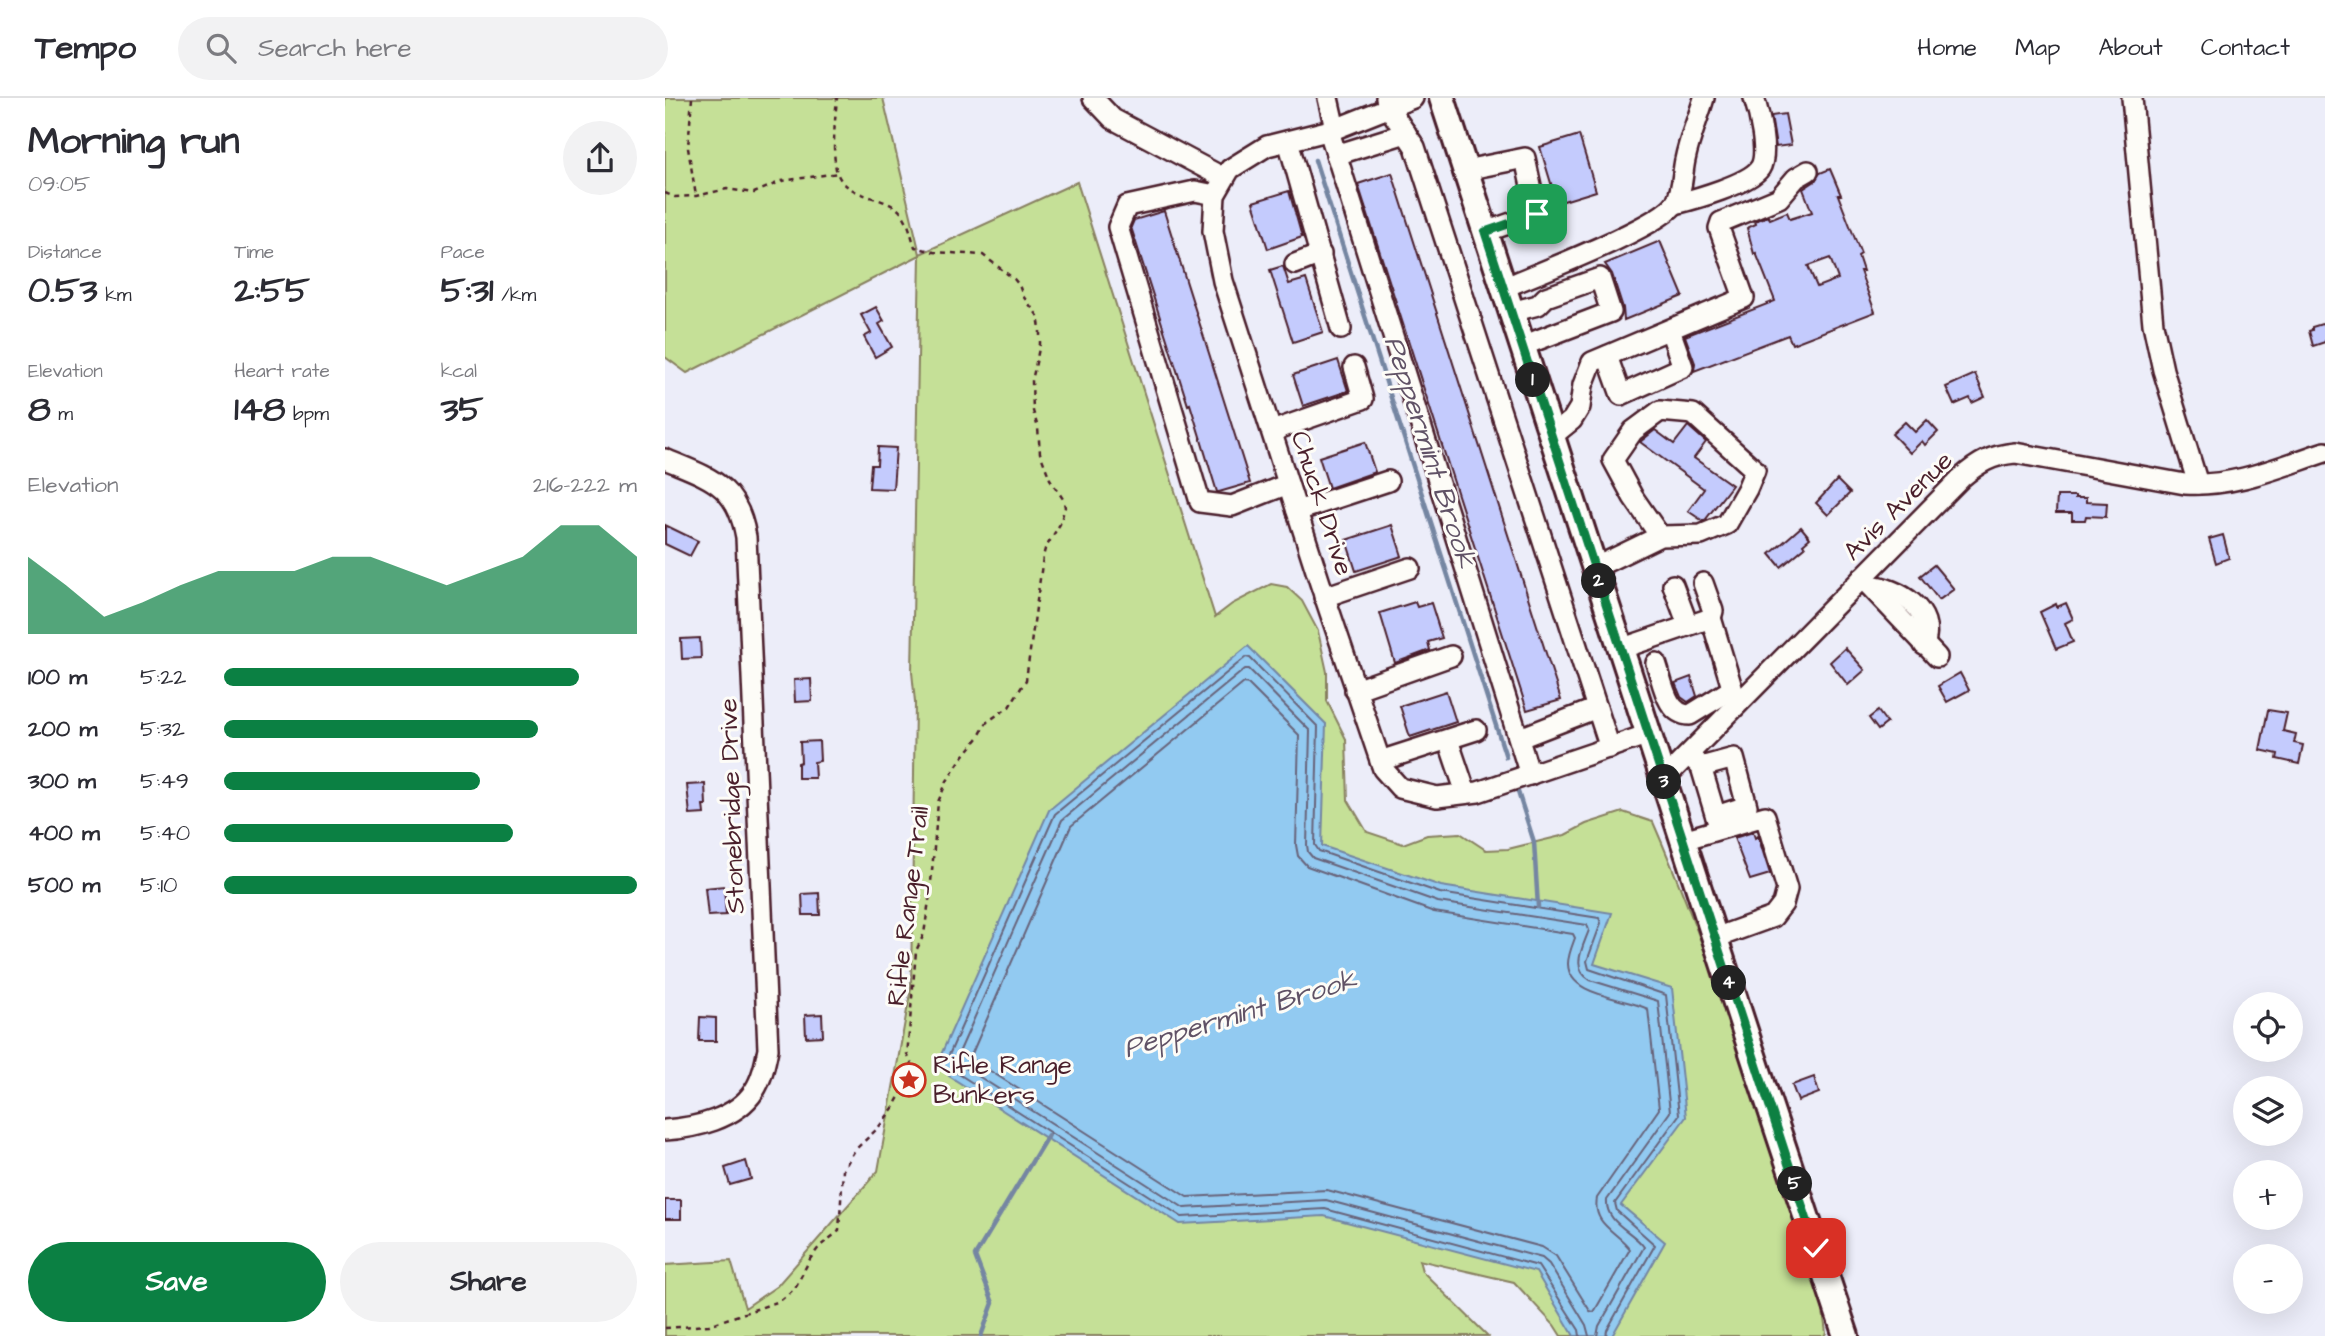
<!DOCTYPE html>
<meta charset="utf-8">
<style>
body{margin:0;font-family:"Architects Daughter",sans-serif;background:#f2f2f3;color:#2b2b33;height:100vh;display:flex;flex-direction:column;font-size:26px;white-space:nowrap}
*{box-sizing:border-box;margin:0}
p{font-size:23px;color:#7c7c81}
.icon{flex:none;width:38px;height:38px;fill:none;stroke:currentColor;stroke-width:2;stroke-linecap:round;stroke-linejoin:round}
.map{position:relative;flex:1;overflow:hidden}
.details{display:flex;flex-direction:column;background:#fff;width:665px}
.details>*{flex:none}
.fabs{position:absolute;left:1568px;top:894px;display:grid;gap:14px}
.fabs a{display:grid;place-items:center;width:70px;height:70px;border-radius:50%;background:#fff;box-shadow:0 7px 28px #0002;font-size:35px}
.pin{position:absolute;display:grid;place-items:center;width:60px;height:60px;color:#fff;margin:-30px;border-radius:14px;box-shadow:0 4px 10px #0006}
.km{position:absolute;width:35px;height:35px;margin:-18px;border-radius:50%;background:#222;color:#fff;font-size:19px;line-height:35px;text-align:center}
.round{display:grid;place-items:center;flex:none;width:74px;height:74px;border-radius:37px;background:#f2f2f3}
.head{display:flex;align-items:center;justify-content:space-between;height:119px;padding:0 28px}
h1{font-size:38px;font-weight:700;line-height:52px}
.metrics{display:grid;grid-template-columns:repeat(3,1fr);gap:10px;height:119px;padding:7px 28px}
.metrics div{display:grid;align-content:center}
.metrics b{font-size:35px;font-weight:700}
.metrics small{font-size:19px;font-weight:400}
.metrics p{font-size:19px}
.chart{height:196px;padding:14px 28px}
.chart p{display:flex;justify-content:space-between}
.chart svg{width:100%;height:126px;margin-top:7px;fill:#0b8043;opacity:.7}
.primary-button{display:flex;gap:14px;margin-top:auto;padding:14px 28px}
.primary-button a{flex:1;height:80px;border-radius:42px;background:#0b8043;color:#fff;font-size:28px;font-weight:700;line-height:80px;text-align:center}
.primary-button a+a{background:#f2f2f3;color:#2b2b33}
ul{padding:0 28px;list-style:none;font-size:23px}
li{display:grid;grid-template-columns:112px 84px 1fr;align-items:center;height:52px}
li i{height:18px;border-radius:9px;background:#0b8043}
header{display:flex;align-items:center;gap:42px;box-sizing:border-box;height:98px;padding:0 35px;background:#fff;border-bottom:2px solid #e1e1e2}
header strong{font-size:33px}
nav{display:flex;gap:38px;margin-inline-start:auto;font-size:24px}
.search{width:490px;height:63px;background:#f2f2f3;display:flex;align-items:center;gap:18px;box-sizing:border-box;padding:0 24px;border-radius:38px;color:#7c7c81;font-size:26px}
main{display:flex;flex:1;min-height:0}
.map>svg:first-child{display:block}
</style>
<header>
<strong>Tempo</strong>
<div class="search"><svg class="icon" aria-label="search" viewBox="0 0 24 24"><circle cx="10" cy="10" r="6"/><path d="M15 15l6 6"/></svg>Search here</div>
<nav><a>Home</a><a>Map</a><a>About</a><a>Contact</a></nav>
</header>
<main>
<section class="details">
<div class="head"><div><h1>Morning run</h1><p>09:05</p></div><a class="round"><svg class="icon" aria-label="share" viewBox="0 0 24 24"><path d="M12 15V3M7 8l5-5 5 5M5 13v7h14v-7"/></svg></a></div>
<div class="metrics">
<div><p>Distance</p><b>0.53<small> km</small></b></div>
<div><p>Time</p><b>2:55</b></div>
<div><p>Pace</p><b>5:31<small> /km</small></b></div>
</div>
<div class="metrics">
<div><p>Elevation</p><b>8<small> m</small></b></div>
<div><p>Heart rate</p><b>148<small> bpm</small></b></div>
<div><p>kcal</p><b>35</b></div>
</div>
<div class="chart"><p><span>Elevation</span>216–222 m</p>
<svg viewBox="0 0 160 44" preserveAspectRatio="none"><path d="M0 44V17L10 27L20 38L30 33L40 27L50 22L60 22L70 22L80 17L90 17L100 22L110 27L120 22L130 17L140 6L150 6L160 17V44z"/></svg>
</div>
<ul>
<li><b>100 m</b>5:22<i style="width:86%"></i></li>
<li><b>200 m</b>5:32<i style="width:76%"></i></li>
<li><b>300 m</b>5:49<i style="width:62%"></i></li>
<li><b>400 m</b>5:40<i style="width:70%"></i></li>
<li><b>500 m</b>5:10<i style="width:100%"></i></li>
</ul>
<div class="primary-button"><a>Save</a><a>Share</a></div>
</section>
<div class="map">
<svg width="1660" height="1238" viewBox="0 0 1660 1238">
<rect width="100%" height="100%" fill="#ecedf9"/>
<filter id="ink" filterUnits="userSpaceOnUse"><feTurbulence type="fractalNoise" baseFrequency=".0143" numOctaves="2"/><feDisplacementMap in="SourceGraphic" scale="14" xChannelSelector="R" yChannelSelector="G"/><feConvolveMatrix kernelMatrix="1 2 1 2 8 2 1 2 1" color-interpolation-filters="sRGB"/></filter>
<g filter="url(#ink)">
<!-- green -->
<path fill="#c5e097" stroke="#888061" stroke-width="2" d="M0 0H218L255 156 412 84 550 519 567 506 606 486 622 489 637 503 653 533 662 574V603L681 641 683 702 702 734 738 746 762 737 795 735 821 752 843 751 900 737 921 726 958 714 988 724C1056 880 1104 1044 1157 1205L1161 1235 1159 1238H896L889 1227 849 1184 754 1162 757 1173 823 1238H0V1167L66 1163 80 1210 112 1188 213 1073 246 890 250 604 247 574 255 157 22 275 0 259Z"/>
<!-- water -->
<polygon fill="#92caf1" stroke="#7586a2" stroke-width="2" points="583,548 661,626 657,748 776,788 947,815 929,866 1007,890 1021,1019 956,1107 1000,1144 947,1238 909,1238 871,1174 659,1118 515,1126 284,978 275,959 384,712"/>
<g fill="none" stroke-linecap="round" stroke-linejoin="round">
<!-- shore -->
<g stroke="#67637a" stroke-width="2">
<path d="M579 585 583 586 634 637 631 747 633 758 642 768 769 814 908 836 910 840C907 848 903 857 903 866 904 899 960 899 983 911L994 1011 932 1100C927 1127 952 1133 965 1151L929 1214 925 1213 891 1158 877 1149 662 1092 522 1099 305 960 406 728Z"/>
<polyline points="915,1238 914,1232 873,1168 660,1111 517,1119 289,973 284,957 390,716 581,559 585,560 653,629 650,747 654,753 775,795 934,820 936,825 922,863 924,871 1001,897 1014,1017 950,1105 952,1113 990,1147 942,1232 941,1238"/>
<path d="M924 1238 921 1227 884 1166 877 1160 661 1102 519 1110 296 967 293 957 397 722 580 571H584L645 633 642 747 643 754 648 760 773 804 922 827 924 832C918 849 905 870 925 882L993 903 1005 1014 942 1102C940 1125 968 1133 979 1149L934 1228 932 1238"/>
</g>
<!-- stream -->
<g stroke="#7586a2" stroke-width="4.5">
<polyline points="650,62 841,659"/>
<polyline points="853,694 869,744 873,809"/>
<polyline points="316,1238 328,1205 310,1158 383,1037"/>
</g>
</g>
<!-- building -->
<g fill="#c4cbfd" stroke="#4a1f2b" stroke-width="2" fill-rule="evenodd">
<polygon points="1120,16 1126,47 1111,49 1106,18"/>
<polygon points="914,37 931,93 892,105 875,49"/>
<path d="M1165 71 1176 97H1173L1196 156 1193 158 1198 173H1195L1210 214 1127 246 1123 237 1029 273 1030 265 1020 238 1110 203 1091 155 1089 156 1082 130 1091 126 1090 123 1103 118 1105 121 1122 114 1125 121 1147 114 1138 91 1150 83 1155 75ZM1165 160 1173 181 1152 189 1143 168Z"/>
<polygon points="727,75 896,602 862,612 693,86"/>
<polygon points="624,93 637,139 603,151 588,104"/>
<polygon points="499,113 585,385 554,394 552,394 525,306 523,307 466,129 469,122"/>
<polygon points="995,143 1018,198 959,222 958,210 947,176 940,166"/>
<polygon points="618,168 624,186 641,181 658,234 628,244 605,172"/>
<polygon points="211,209 219,223 214,226 227,249 210,259 199,239 206,235 196,217"/>
<polygon points="1660,225 1660,244 1648,248 1644,233 1647,232 1647,229"/>
<polygon points="673,262 683,293 638,308 628,277"/>
<polygon points="1310,276 1320,299 1307,305 1305,300 1289,307 1281,289"/>
<polygon points="1262,322 1273,334 1260,347 1257,343 1245,355 1227,336 1240,324 1250,334"/>
<polygon points="1023,328 1041,344 1029,360 1067,387 1041,421 1038,423 1023,413 1039,391 975,344 990,332 1009,346"/>
<polygon points="700,344 710,374 664,390 654,359"/>
<polygon points="213,349 231,350 228,391 204,390 206,367 212,367"/>
<polygon points="1172,382 1185,395 1163,417 1151,405"/>
<polygon points="1392,398 1410,398 1410,400 1421,400 1421,404 1442,405 1441,419 1421,418 1420,422 1407,422 1407,415 1391,415"/>
<polygon points="0,427 33,443 25,458 0,446"/>
<polygon points="727,427 737,458 691,473 681,442"/>
<polygon points="1136,429 1145,440 1138,446 1140,449 1116,469 1105,456"/>
<polygon points="1558,437 1564,460 1551,465 1544,441"/>
<polygon points="1269,467 1289,491 1274,502 1255,478"/>
<polygon points="750,504 752,509 766,505 777,540 763,544 765,552 730,565 715,515"/>
<polygon points="1401,505 1408,521 1400,525 1408,544 1391,551 1375,514 1391,506 1392,509"/>
<polygon points="35,540 36,560 17,561 16,541"/>
<polygon points="1180,550 1200,572 1183,587 1165,564"/>
<polygon points="1295,575 1304,592 1282,604 1273,588"/>
<polygon points="1026,579 1032,598 1023,604 1016,599 1010,585"/>
<polygon points="146,581 147,603 130,604 129,582"/>
<polygon points="781,593 791,624 745,639 735,608"/>
<polygon points="1603,612 1622,615 1618,633 1631,636 1629,645 1638,647 1634,666 1612,661 1613,656 1595,652"/>
<polygon points="1213,613 1222,625 1213,632 1204,620"/>
<polygon points="154,643 155,663 149,664 150,680 133,680 133,665 136,664 135,644"/>
<polygon points="40,686 41,707 38,707 39,716 25,717 22,687"/>
<polygon points="1088,734 1090,740 1093,738 1105,776 1085,782 1069,740"/>
<polygon points="59,788 61,817 43,818 40,790"/>
<polygon points="154,795 155,817 138,817 137,796"/>
<polygon points="157,916 158,938 141,939 140,917"/>
<polygon points="35,919 51,920 51,943 34,943"/>
<polygon points="1149,979 1154,995 1133,1003 1127,987"/>
<polygon points="81,1063 86,1081 65,1087 60,1070"/>
<rect x="0" y="1102" width="16" height="19"/>
</g>
<g fill="none" stroke-linecap="round" stroke-linejoin="round">
<defs>
<g id="minor">
<polyline points="428,0 448,21 559,80"/>
<polyline points="663,0 670,31"/>
<polyline points="721,0 724,10 750,49 945,650"/>
<polyline points="748,0 670,31 602,48 565,71 550,97 548,133 558,183 655,485 718,671 735,690 772,699 813,694 984,636"/>
<polyline points="1467,0 1488,226 1498,272 1533,386"/>
<polyline points="664,33 865,677"/>
<polyline points="623,43 676,231"/>
<polyline points="671,57 741,35"/>
<polyline points="800,72 860,60 872,116 820,134"/>
<polyline points="550,97 530,93 462,108 453,129 535,404 567,408 623,386"/>
<path d="M1010 106C1030 101 1084 86 1095 70 1104 56 1094 15 1089 0"/>
<polyline points="630,166 656,156"/>
<path d="M838 190C870 176 996 129 1011 104 1018 91 1017 76 1020 62 1024 41 1033 21 1039 0"/>
<polyline points="846,214 873,207 881,199 935,180 946,214 857,248"/>
<polyline points="942,258 956,297 1018,269 1005,232"/>
<polyline points="607,333 698,301 689,269"/>
<polyline points="886,339 907,322 915,309 918,287 927,264 1079,200 1054,130 1056,124 1114,100 1131,80 1143,73"/>
<path d="M0 361C45 380 72 386 81 439L103 951C100 966 97 981 89 993 71 1021 30 1030 0 1032"/>
<polyline points="632,413 723,383"/>
<polyline points="929,470 995,438 1036,437 1062,426 1082,391 1090,372 1028,316 995,313 968,333 948,362 968,399 995,438"/>
<polyline points="1197,480 1272,559"/>
<polyline points="1038,485 1048,513 1046,520"/>
<polyline points="1008,487 1023,527"/>
<path d="M1204 487C1233 490 1272 512 1259 547"/>
<polyline points="659,499 745,470"/>
<polyline points="955,551 1046,520 1072,606"/>
<path d="M991 565C998 584 1001 617 1025 617L1067 591"/>
<polyline points="690,592 786,558"/>
<polyline points="855,640 932,610"/>
<polyline points="783,642 801,695"/>
<polyline points="1027,660 1036,669 1054,729"/>
<polyline points="715,663 811,632"/>
<polyline points="1036,669 1069,660 1082,708 1051,718"/>
<path d="M998 682 1296 380C1313 365 1327 357 1350 355L1520 386C1570 389 1614 369 1660 354"/>
<polyline points="1018,742 1100,718 1122,791 1118,806 1108,819 1050,840"/>
</g>
<polyline id="major" points="777,0 1096,982 1181,1238"/>
</defs>
<!-- minor casing -->
<use href="#minor" stroke="#4a1f2b" stroke-width="24"/>
<!-- major casing -->
<use href="#major" stroke="#4a1f2b" stroke-width="30"/>
<!-- path -->
<g stroke="#4a1f2b" stroke-width="2.5" stroke-dasharray="5 5" stroke-linecap="butt">
<polyline points="27,0 23,50 31,98"/>
<polyline points="0,95 10,99 31,98 62,91 89,95 117,83 173,75"/>
<path d="M0 1230 44 1227 115 1203 130 1190 145 1161 155 1148 174 1133 178 1072 190 1052 213 1030 228 1010 249 971 242 956 243 947 251 853 259 836 265 796 273 704 282 683 296 661 313 640 322 624 344 609 361 582 378 459 380 451 395 426 400 409 398 401 385 381 375 355 373 330 368 313 367 283 375 246V230L373 218 358 198 354 187 349 181 318 157 269 154 250 149C245 135 243 116 228 108 209 97 177 97 171 71 167 49 170 22 172 0"/>
</g>
<!-- minor -->
<use href="#minor" stroke="#fdfcf7" stroke-width="19"/>
<!-- major -->
<use href="#major" stroke="#fdfcf7" stroke-width="24"/>
</g>
</g>
<g fill="none" stroke-linecap="round" stroke-linejoin="round" filter="url(#ink)">
<defs>
<polyline id="route" points="872,116 820,134 1151,1150"/>
</defs>
<!-- route casing -->
<use href="#route" stroke="#fff" stroke-width="14"/>
<!-- route -->
<use href="#route" stroke="#0b8043" stroke-width="9"/>
</g>
<!-- icons -->
<defs>
<symbol id="sight-ring" viewBox="-11 -11 22 22"><circle r="9.5" fill="#fdfcf7" stroke="#c8321e" stroke-width="1.5"/><path d="M0-6L1.8-2.2L6-1.7L2.9 1.2L3.7 5.4L0 3.3L-3.7 5.4L-2.9 1.2L-6-1.7L-1.8-2.2Z" fill="#c8321e"/></symbol>
</defs>
<g fill-rule="evenodd">
<use href="#sight-ring" x="225" y="963" width="38" height="38"/>
</g>
<g text-anchor="middle" dominant-baseline="central" stroke-width="6" stroke-linejoin="round" paint-order="stroke">
<!-- street labels -->
<g font-size="26" fill="#4a1f2b" stroke="#fdfcf7">
<text transform="translate(657 405) rotate(72)">Chuck Drive</text>
<text transform="translate(1233 408) rotate(-45)">Avis Avenue</text>
<text transform="translate(67 708) rotate(-92)">Stonebridge Drive</text>
<text transform="translate(243 808) rotate(-83)">Rifle Range Trail</text>
</g>
<!-- poi labels -->
<g font-size="26" fill="#4a1f2b" stroke="#fdfcf7" text-anchor="start">
<text x="268" y="967">Rifle Range<tspan x="268" dy="30">Bunkers</tspan></text>
</g>
<!-- water labels -->
<g font-size="28" font-style="italic" fill="#605266" stroke="#fdfcf7">
<text transform="translate(765 354) rotate(72)">Peppermint Brook</text>
<text transform="translate(575 916) rotate(-17)">Peppermint Brook</text>
</g>
</g>
</svg>
<div class="fabs">
<a><svg class="icon" aria-label="locate" viewBox="0 0 24 24"><circle cx="12" cy="12" r="6"/><path d="M12 2v4M12 18v4M2 12h4M18 12h4"/></svg></a>
<a><svg class="icon" aria-label="layers" viewBox="0 0 24 24"><path d="M12 4l9 5-9 5-9-5zM3 14l9 5 9-5"/></svg></a>
<a>+</a>
<a>−</a>
</div>
<div class="pin" style="left:872px;top:116px;background:#1e9e55"><svg class="icon" aria-label="arrive" viewBox="0 0 24 24"><path d="M6 21V4h12l-3 4 3 4H6"/></svg></div>
<div class="pin" style="left:1151px;top:1150px;background:#d93025"><svg class="icon" aria-label="check" viewBox="0 0 24 24"><path d="M5 12l5 5 9-10"/></svg></div>
<b class="km" style="left:868px;top:282px">1</b>
<b class="km" style="left:934px;top:483px">2</b>
<b class="km" style="left:999px;top:684px">3</b>
<b class="km" style="left:1064px;top:885px">4</b>
<b class="km" style="left:1130px;top:1086px">5</b>
</div>
</main>
